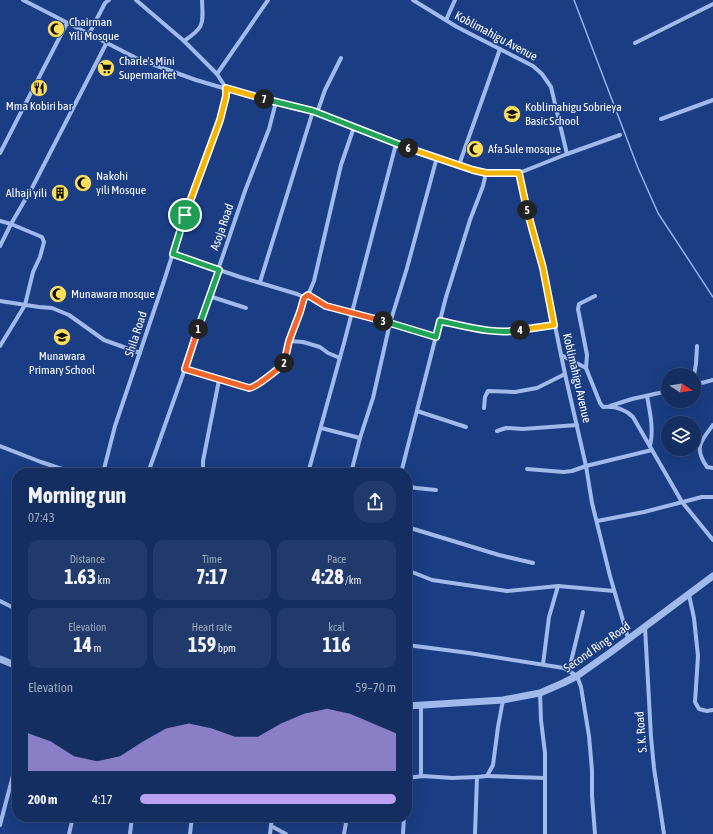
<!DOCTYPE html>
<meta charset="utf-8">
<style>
body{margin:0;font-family:"Asap Condensed",sans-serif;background:#213a6b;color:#f1f3f6;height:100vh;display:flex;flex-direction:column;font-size:15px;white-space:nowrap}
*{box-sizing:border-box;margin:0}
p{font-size:13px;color:#9da8be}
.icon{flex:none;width:22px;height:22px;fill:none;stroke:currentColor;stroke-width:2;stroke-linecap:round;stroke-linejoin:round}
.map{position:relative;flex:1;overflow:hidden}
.side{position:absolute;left:12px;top:468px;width:400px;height:354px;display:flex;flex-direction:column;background:#142e62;border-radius:16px;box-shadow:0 4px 16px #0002,0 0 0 1px #334a77}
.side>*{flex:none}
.needle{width:26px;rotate:102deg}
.tools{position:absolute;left:661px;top:368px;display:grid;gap:8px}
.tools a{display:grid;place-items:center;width:40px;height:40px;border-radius:50%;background:#142e62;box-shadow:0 4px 16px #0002,0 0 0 1px #334a77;font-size:20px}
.pin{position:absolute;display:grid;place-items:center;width:34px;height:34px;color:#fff;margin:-17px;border:2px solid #fff;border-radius:50%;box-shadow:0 1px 4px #0007}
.km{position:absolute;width:20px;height:20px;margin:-10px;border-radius:50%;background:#222;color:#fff;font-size:11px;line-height:20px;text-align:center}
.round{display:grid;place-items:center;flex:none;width:42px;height:42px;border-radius:16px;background:#213a6b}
.summary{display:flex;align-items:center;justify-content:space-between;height:68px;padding:0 16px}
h1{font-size:22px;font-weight:700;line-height:30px}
.figures{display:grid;grid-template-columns:repeat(3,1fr);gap:6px;height:68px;padding:4px 16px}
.figures div{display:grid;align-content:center;border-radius:10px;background:#213a6b;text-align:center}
.figures b{font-size:20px;font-weight:700}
.figures small{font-size:11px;font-weight:400}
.figures p{font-size:11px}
.chart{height:112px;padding:8px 16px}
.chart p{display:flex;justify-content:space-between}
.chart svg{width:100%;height:72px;margin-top:4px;fill:#bca0f2;opacity:.7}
ul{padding:0 16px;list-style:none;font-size:13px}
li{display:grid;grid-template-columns:64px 48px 1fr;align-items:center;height:30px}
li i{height:10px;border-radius:5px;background:#bca0f2}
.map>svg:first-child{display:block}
</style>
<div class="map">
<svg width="713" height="834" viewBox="0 0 713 834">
<rect width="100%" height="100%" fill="#1a3d83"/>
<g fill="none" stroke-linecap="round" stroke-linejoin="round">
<!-- stream -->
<polyline stroke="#92b3ed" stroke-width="1.5" points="574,0 638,168 658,213 713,297"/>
<!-- minor -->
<g stroke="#9fbaeb" stroke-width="4">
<polyline points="23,0 138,59 196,80 240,93 313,111 396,144 473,170 486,173 519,173"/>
<polyline points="413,0 457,27 533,66 542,74 551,87 567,154 519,173 532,230 543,268 565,374 586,466 592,503 610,576 628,638"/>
<polyline points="446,20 455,0"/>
<polyline points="89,34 105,3 109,0"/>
<path d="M184 41C205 27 203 24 202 0"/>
<polyline points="635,43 713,4"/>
<polyline points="217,74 268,0"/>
<polyline points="317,113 325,90 341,58"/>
<polyline points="661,119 713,100"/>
<polyline points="0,153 67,23"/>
<polyline points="567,154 620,135"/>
<polyline points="459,165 500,49"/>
<polyline points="0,221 11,224 42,237 44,242 40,257 33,272 25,305 0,346"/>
<polyline points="0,246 11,224 32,188 106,44"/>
<polyline points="173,254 240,277 297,294 304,297"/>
<polyline points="260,282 313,111"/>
<path d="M308 295C322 303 335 310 352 312L436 337"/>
<polyline points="209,296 246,308"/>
<path d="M595 296 579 304 578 309 587 355 586 368 600 403 603 407C614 406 625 409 633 417L682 502 713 540"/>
<polyline points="0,301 39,307 52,308 69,315 104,340 140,353"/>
<path d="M440 321C464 326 487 331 511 331 524 331 541 327 554 325"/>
<polyline points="289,341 303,342 320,347 328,353 340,358"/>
<polyline points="561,355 586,368"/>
<polyline points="185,369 249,388 253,388 260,383 266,377 283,364 289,341 301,313 304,297 308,295 314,281 341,165 354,127"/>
<polyline points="694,375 696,364 697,346"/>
<polyline points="694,385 713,380"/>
<path d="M647 396C650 413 654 429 650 446"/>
<polyline points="610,406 632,399 668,391"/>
<polyline points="484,408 485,397 488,391 515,392 537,388 565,374"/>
<polyline points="417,411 466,427"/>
<path d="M713 425C700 442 694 448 707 467L713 468"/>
<polyline points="321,428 360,438"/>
<polyline points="497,431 506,428 523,429 577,425"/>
<polyline points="0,446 41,462 74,473"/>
<polyline points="527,469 564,472 572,471 586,466 652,450"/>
<polyline points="103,473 115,426 164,281 185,215 220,120 226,96 226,88 217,74 184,41 136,0"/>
<polyline points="148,473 192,349 209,296 245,191 269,129 276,102"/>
<polyline points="203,473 203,461 219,380"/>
<polyline points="308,473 344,343 396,144"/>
<polyline points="351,473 360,438 373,398 390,323 407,268 437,157"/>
<polyline points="401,473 446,297 470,220 483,186 486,173"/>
<polyline points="407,486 416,488 436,490"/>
<polyline points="597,521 644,512 702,497 713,497"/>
<polyline points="407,527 499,555 533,563"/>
<polyline points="407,570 432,580 507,591 558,586 614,591"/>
<polyline points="689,595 694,618 698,656 695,702 699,709 707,711 713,710"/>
<polyline points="0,601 16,609"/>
<polyline points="645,627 651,737 654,768 664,834"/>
<polyline points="407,645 469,653 564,668 577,676 581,687 589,736 592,770 592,796 595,834"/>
<polyline points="543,664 549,617 558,586"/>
<polyline points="569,670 583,612"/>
<polyline points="540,693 541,720 545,753 545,834"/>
<polyline points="421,705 421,776"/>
<polyline points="487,776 545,778"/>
<polyline points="407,778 423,776 452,778 477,777"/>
<polyline points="0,825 17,760"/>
<polyline points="271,826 286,834"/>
<polyline points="69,834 73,817"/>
<polyline points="130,834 132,817"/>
<polyline points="190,834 192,817"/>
<polyline points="270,834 272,817"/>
<polyline points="344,834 347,817"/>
<polyline points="403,834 404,817"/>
<polyline points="475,834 477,777 487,776 493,765 498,727 503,700"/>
</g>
<!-- tertiary -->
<g stroke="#9fbaeb" stroke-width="7">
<polyline points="0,659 17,666"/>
<polyline points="407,706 503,700 540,693 563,683 577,676 611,652 713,576"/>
</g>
</g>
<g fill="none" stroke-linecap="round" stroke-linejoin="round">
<defs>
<polyline id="split-1" points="185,215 173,254 219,270 198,329"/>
<path id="split-2" d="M198 329 185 369 249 388C255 388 280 368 284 363"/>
<polyline id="split-3" points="284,363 289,341 300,312 304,298 308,295 326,306 383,321"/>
<path id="split-4" d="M383 321 436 337 440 321C465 326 494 335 520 330"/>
<polyline id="split-5" points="520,330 554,325 543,268 527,210"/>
<polyline id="split-6" points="408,148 473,170 486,173 519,173 527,210"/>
<polyline id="split-7" points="264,99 313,111 408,148"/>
<polyline id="split-8" points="185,215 220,120 226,96 226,88 264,99"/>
</defs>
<!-- split-1 casing -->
<use href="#split-1" stroke="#fff" stroke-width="8"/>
<!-- split-2 casing -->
<use href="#split-2" stroke="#fff" stroke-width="8"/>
<!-- split-3 casing -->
<use href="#split-3" stroke="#fff" stroke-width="8"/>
<!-- split-4 casing -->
<use href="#split-4" stroke="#fff" stroke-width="8"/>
<!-- split-5 casing -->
<use href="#split-5" stroke="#fff" stroke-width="8"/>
<!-- split-6 casing -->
<use href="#split-6" stroke="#fff" stroke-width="8"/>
<!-- split-7 casing -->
<use href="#split-7" stroke="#fff" stroke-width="8"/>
<!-- split-8 casing -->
<use href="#split-8" stroke="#fff" stroke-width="8"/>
<!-- split-1 -->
<use href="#split-1" stroke="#22a559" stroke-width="5"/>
<!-- split-2 -->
<use href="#split-2" stroke="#f0652b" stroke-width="5"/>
<!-- split-3 -->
<use href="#split-3" stroke="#f0652b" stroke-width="5"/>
<!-- split-4 -->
<use href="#split-4" stroke="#22a559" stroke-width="5"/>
<!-- split-5 -->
<use href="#split-5" stroke="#f5b400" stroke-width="5"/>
<!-- split-6 -->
<use href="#split-6" stroke="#f5b400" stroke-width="5"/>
<!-- split-7 -->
<use href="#split-7" stroke="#22a559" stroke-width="5"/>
<!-- split-8 -->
<use href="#split-8" stroke="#f5b400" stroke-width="5"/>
</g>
<!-- icons -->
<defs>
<symbol id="mosque-disc" viewBox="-11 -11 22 22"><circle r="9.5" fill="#fddf5b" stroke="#1a3d83"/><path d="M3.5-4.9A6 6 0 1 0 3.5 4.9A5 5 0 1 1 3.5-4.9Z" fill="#111"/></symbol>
<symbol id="supermarket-disc" viewBox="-11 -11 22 22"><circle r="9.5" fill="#fddf5b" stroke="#1a3d83"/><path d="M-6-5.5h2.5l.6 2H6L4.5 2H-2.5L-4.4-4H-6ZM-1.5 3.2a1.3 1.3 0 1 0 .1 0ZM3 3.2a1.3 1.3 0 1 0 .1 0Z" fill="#111"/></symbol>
<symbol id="restaurant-disc" viewBox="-11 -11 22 22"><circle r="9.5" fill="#fddf5b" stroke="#1a3d83"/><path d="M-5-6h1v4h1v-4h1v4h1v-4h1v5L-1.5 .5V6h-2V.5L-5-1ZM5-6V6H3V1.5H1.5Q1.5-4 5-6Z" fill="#111"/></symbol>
<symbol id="school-disc" viewBox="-11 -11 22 22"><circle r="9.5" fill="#fddf5b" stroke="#1a3d83"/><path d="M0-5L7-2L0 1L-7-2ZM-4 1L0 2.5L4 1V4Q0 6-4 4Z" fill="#111"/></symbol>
<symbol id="building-disc" viewBox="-11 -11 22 22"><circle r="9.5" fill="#fddf5b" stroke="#1a3d83"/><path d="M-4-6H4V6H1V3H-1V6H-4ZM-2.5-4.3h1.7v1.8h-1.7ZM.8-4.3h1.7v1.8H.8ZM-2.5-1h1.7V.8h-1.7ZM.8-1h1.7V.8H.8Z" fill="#111"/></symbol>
</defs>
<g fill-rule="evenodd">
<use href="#mosque-disc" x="46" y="19" width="20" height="20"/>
<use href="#supermarket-disc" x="96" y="58" width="20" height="20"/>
<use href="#restaurant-disc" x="29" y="78" width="20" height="20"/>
<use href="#school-disc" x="502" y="104" width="20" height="20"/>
<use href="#mosque-disc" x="465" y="139" width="20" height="20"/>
<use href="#mosque-disc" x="73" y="173" width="20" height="20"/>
<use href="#building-disc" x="50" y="183" width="20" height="20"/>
<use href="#mosque-disc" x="48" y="284" width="20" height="20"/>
<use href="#school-disc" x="52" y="327" width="20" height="20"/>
</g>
<g text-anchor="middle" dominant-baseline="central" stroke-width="3" stroke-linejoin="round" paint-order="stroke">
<!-- poi labels -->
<g font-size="12" fill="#fff" stroke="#1a3d83" text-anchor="start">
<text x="69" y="22">Chairman<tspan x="69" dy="14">Yili Mosque</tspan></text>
<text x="119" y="61">Charle's Mini<tspan x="119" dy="14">Supermarket</tspan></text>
<text x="39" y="106" text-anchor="middle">Mma Kobiri bar</text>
<text x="525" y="107">Koblimahigu Sobrieya<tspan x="525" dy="14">Basic School</tspan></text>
<text x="488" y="149">Afa Sule mosque</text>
<text x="96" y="176">Nakohi<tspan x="96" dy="14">yili Mosque</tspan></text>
<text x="47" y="193" text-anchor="end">Alhaji yili</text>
<text x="71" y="294">Munawara mosque</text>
<text x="62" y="356" text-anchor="middle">Munawara<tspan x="62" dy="14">Primary School</tspan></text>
</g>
<!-- street labels -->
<g font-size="12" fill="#fff" stroke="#1a3d83">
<text transform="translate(496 36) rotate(28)">Koblimahigu Avenue</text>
<text transform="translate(222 227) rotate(-71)">Asoja Road</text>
<text transform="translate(136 334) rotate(-72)">Shila Road</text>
<text transform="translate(577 378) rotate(77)">Koblimahigu Avenue</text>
<text transform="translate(597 647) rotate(-35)">Second Ring Road</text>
<text transform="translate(641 732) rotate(-95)">S. K. Road</text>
</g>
</g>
</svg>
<div class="tools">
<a><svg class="needle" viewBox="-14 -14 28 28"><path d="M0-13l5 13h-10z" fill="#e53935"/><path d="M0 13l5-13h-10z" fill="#9da8be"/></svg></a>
<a><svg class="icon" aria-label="layers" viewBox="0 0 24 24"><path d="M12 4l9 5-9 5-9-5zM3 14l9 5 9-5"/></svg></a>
</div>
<div class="pin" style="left:185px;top:215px;background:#1e9e55"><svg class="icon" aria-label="arrive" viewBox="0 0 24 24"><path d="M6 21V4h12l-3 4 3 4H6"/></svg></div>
<b class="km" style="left:198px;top:329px">1</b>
<b class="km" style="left:284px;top:363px">2</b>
<b class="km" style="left:383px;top:321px">3</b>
<b class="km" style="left:520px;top:330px">4</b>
<b class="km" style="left:527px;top:210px">5</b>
<b class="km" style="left:408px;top:148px">6</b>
<b class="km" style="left:264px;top:99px">7</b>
<section class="side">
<div class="summary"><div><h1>Morning run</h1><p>07:43</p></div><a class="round"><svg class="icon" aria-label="share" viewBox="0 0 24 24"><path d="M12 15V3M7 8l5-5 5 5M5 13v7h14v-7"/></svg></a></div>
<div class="figures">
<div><p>Distance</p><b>1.63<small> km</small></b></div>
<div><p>Time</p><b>7:17</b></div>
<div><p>Pace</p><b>4:28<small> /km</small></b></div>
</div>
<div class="figures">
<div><p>Elevation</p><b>14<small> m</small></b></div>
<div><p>Heart rate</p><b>159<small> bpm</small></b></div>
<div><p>kcal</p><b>116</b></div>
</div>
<div class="chart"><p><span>Elevation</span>59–70 m</p>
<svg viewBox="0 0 160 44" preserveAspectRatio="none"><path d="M0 44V21L10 26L20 35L30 38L40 35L50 26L60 18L70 15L80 18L90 23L100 23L110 15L120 9L130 6L140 9L150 15L160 21V44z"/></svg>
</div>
<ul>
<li><b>200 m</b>4:17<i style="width:100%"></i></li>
</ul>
</section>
</div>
